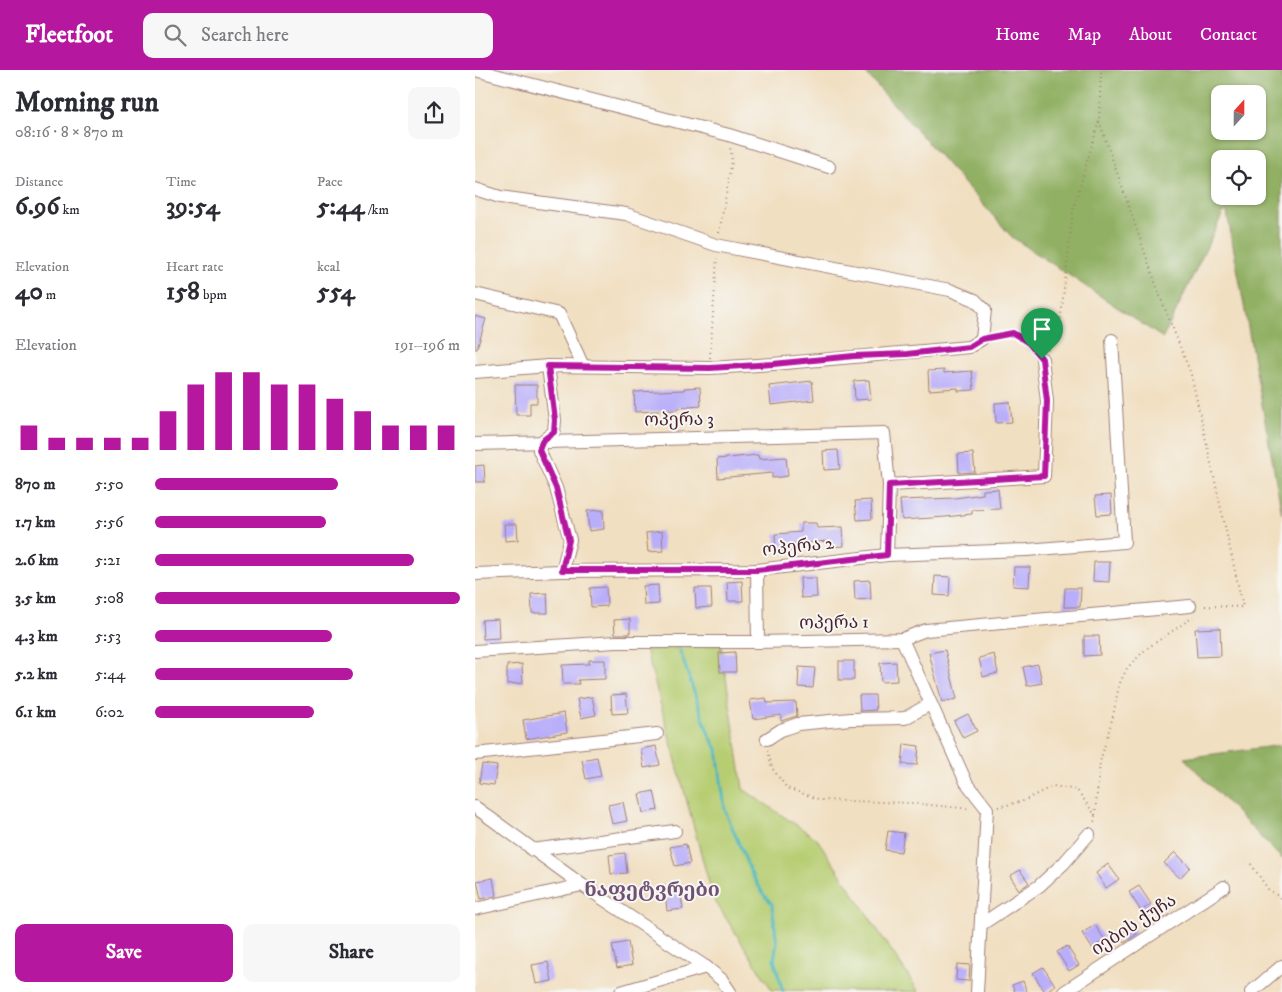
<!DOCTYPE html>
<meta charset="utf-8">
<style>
body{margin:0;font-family:"IM FELL DW Pica","Noto Serif Georgian",serif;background:#f7f7f7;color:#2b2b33;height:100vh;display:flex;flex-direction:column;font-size:19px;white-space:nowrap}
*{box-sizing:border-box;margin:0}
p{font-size:16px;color:#7c7c81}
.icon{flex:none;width:28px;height:28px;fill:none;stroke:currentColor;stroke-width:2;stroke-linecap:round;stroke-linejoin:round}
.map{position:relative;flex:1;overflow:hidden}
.drawer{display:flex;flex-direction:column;background:#fff;width:475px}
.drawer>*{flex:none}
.needle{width:32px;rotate:21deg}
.buttons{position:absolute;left:736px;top:15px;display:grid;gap:10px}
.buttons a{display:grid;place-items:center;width:55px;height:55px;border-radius:10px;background:#fff;box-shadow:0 1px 4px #0004;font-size:25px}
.pin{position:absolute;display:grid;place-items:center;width:42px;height:42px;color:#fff;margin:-51px -21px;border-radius:50% 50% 50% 0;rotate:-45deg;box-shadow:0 0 5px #0007}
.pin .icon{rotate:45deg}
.round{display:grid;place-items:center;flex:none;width:52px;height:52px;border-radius:10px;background:#f7f7f7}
.overview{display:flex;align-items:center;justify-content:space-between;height:85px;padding:0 15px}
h1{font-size:28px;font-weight:800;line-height:38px}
.metrics{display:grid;grid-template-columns:repeat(3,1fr);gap:8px;height:85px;padding:5px 15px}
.metrics div{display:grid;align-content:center}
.metrics b{font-size:25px;font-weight:800}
.metrics small{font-size:14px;font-weight:400}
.metrics p{font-size:14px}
.chart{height:140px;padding:10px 15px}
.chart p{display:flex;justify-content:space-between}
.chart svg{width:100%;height:90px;margin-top:5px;stroke:#b5179e;stroke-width:6}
.primary-button{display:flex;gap:10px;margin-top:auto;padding:10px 15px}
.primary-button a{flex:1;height:58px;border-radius:10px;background:#b5179e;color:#fff;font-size:20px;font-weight:800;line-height:58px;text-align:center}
.primary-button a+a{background:#f7f7f7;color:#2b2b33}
ul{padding:0 15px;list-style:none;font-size:16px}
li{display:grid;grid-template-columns:80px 60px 1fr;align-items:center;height:38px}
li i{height:12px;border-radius:6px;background:#b5179e}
header{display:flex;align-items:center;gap:30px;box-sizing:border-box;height:70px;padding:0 25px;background:#b5179e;color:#fff}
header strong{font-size:24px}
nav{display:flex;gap:28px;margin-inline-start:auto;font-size:18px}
.search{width:350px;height:45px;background:#f7f7f7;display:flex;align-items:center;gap:12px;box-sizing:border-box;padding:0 18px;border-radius:10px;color:#7c7c81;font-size:19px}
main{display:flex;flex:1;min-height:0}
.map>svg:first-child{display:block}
</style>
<header>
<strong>Fleetfoot</strong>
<div class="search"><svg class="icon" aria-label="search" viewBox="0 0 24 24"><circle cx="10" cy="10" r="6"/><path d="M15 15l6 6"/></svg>Search here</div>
<nav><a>Home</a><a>Map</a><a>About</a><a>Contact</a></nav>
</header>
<main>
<section class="drawer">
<div class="overview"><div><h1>Morning run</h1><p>08:16 · 8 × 870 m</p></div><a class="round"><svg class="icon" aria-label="share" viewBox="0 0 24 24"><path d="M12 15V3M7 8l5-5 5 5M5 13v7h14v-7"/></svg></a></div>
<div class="metrics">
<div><p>Distance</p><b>6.96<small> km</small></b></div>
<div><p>Time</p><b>39:54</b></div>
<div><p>Pace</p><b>5:44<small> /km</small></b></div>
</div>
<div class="metrics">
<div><p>Elevation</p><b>40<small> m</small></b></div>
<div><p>Heart rate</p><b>158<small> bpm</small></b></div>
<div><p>kcal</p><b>554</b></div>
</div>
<div class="chart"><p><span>Elevation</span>191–196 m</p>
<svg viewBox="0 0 160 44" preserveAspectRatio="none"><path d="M5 44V32M15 44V38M25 44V38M35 44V38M45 44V38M55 44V25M65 44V12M75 44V6M85 44V6M95 44V12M105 44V12M115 44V19M125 44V25M135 44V32M145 44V32M155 44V32"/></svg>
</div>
<ul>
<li><b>870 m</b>5:50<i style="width:60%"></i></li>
<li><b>1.7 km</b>5:56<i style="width:56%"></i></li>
<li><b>2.6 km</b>5:21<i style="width:85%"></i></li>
<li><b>3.5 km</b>5:08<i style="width:100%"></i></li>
<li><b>4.3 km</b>5:53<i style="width:58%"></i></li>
<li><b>5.2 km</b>5:44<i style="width:65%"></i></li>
<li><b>6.1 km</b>6:02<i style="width:52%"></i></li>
</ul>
<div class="primary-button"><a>Save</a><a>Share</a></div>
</section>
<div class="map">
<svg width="807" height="922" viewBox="0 0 807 922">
<rect width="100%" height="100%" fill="#f6f6f2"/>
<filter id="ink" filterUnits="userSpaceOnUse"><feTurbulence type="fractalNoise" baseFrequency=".02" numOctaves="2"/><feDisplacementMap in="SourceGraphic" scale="10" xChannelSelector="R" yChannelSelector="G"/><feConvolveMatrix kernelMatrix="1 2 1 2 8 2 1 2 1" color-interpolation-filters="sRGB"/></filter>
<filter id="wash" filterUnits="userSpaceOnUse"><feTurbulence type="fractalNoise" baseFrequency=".0096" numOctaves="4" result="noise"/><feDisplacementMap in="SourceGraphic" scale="20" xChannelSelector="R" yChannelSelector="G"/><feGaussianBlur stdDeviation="1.12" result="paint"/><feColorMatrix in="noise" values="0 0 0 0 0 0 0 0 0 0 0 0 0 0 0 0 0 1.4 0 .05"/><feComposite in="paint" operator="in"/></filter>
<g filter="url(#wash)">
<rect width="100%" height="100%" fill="#f1dfc1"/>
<!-- green -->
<polygon fill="#b7cd72" stroke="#80764e" points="246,575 268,719 342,769 444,922 297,920 238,828 171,580"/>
<!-- forest -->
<g fill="#91b064" stroke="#6e6848" fill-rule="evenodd">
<path d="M388 0H807V444L751 137 688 268 537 167ZM745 24H782V61H745ZM745 89H782V126H745Z"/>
<polygon points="807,675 807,789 709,688"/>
</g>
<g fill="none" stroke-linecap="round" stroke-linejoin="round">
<!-- stream -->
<polyline stroke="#46b6be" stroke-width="3" points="205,581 234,665 242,679 250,740 276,803 289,825 297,834 302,874 299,889 308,922"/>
</g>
<g id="blocks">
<!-- building -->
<g fill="#b9aefa">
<polygon points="0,246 11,249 2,279 0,279"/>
<polygon points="469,300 469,303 497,301 499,320 483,321 483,318 454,320 453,301"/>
<polygon points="394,310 396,329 380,330 379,311"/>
<polygon points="337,311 339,330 296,335 294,316"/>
<polygon points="40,315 62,315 62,333 55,333 55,345 41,345"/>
<polygon points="225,317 226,336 202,338 202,340 160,342 159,322 209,320 209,318"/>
<polygon points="535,332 537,352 521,353 520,333"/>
<polygon points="363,380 365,399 349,400 348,381"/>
<polygon points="498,383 500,402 484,403 483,384"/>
<polygon points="283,385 284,389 311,387 313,406 297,408 297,403 243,408 242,389"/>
<polygon points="9,395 10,412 0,412 0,396"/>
<polygon points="523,419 525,439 497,440 497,444 470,447 427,450 425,430 480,428 508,424 508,420"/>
<polygon points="636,425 637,444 622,445 620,426"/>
<polygon points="396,430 397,449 382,450 380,431"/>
<polygon points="128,440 129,459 114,461 112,441"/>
<polygon points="326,453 341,453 342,458 368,457 369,476 354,477 353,471 316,474 316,482 301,483 300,464 326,462"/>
<polygon points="29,454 42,454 43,470 30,471"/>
<polygon points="187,461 188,481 173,482 171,463"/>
<polygon points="619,492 635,492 634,512 618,511"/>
<polygon points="539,497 555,497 554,517 538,516"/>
<polygon points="460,506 475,507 474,526 459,525"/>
<polygon points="325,508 341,508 342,527 326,528"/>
<polygon points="395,510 396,529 380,530 379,511"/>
<polygon points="267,511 268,531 253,531 252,512"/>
<polygon points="183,515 184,534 169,535 168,516"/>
<polygon points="131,517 132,536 116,537 115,518"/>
<polygon points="220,518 236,518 237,537 221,538"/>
<polygon points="590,518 606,518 605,537 589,537"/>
<polygon points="72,523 73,543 57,543 56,524"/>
<polygon points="23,549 24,568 8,569 7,550"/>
<polygon points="155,549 155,564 140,564 139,550"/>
<polygon points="745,558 746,586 722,587 720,559"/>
<polygon points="609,566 624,566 625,585 609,586"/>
<polygon points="470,580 482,629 467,632 454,583"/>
<polygon points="260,582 261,602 245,602 244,583"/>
<polygon points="519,584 523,603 508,607 504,588"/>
<polygon points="114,590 130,590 130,609 103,610 104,614 88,614 87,595 114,594"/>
<rect x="364" y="591" width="15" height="19"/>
<polygon points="421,592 422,611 406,612 405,593"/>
<polygon points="47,594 48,613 32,614 32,595"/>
<polygon points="563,594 567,613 552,616 548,597"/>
<polygon points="324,597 340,598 338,618 323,617"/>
<polygon points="151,624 153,643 137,644 136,625"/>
<polygon points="384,625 400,625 401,640 385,641"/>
<polygon points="117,627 121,645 106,648 102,629"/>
<polygon points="291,628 292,633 321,632 322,646 306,651 306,645 278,649 275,630"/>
<polygon points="89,643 92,662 51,669 48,650"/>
<polygon points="493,644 502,661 488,668 479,651"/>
<polygon points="429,674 444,676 442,695 427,694"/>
<polygon points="181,676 185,695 169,698 166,679"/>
<polygon points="122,687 126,706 111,709 107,690"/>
<polygon points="7,694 22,696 19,715 4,713"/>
<polygon points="179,721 183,740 168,743 164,724"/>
<polygon points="148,732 152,751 137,754 133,735"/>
<polygon points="413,761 429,763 426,782 410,780"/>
<polygon points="211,774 215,793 200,796 195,777"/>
<polygon points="700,782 715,797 705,808 689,793"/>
<polygon points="150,783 152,803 136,804 134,785"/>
<polygon points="633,794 644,809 631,818 621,803"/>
<polygon points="545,800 554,813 544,820 535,806"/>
<polygon points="18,808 21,826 6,829 2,811"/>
<polygon points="664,816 676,834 666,841 654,822"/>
<polygon points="205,819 208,839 192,841 190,821"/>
<polygon points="620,855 630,870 617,878 607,863"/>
<polygon points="657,856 662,864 649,873 644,865"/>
<polygon points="153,872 157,895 142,898 137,875"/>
<polygon points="592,876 604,895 594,901 582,882"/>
<polygon points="73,892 77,911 61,914 57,895"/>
<polygon points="482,894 495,895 494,911 481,910"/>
<polygon points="568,897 580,915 570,922 558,903"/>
<polygon points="548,911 552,922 540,922 537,915"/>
</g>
</g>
</g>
<g filter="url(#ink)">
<use href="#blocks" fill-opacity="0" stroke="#9e7f76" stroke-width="1"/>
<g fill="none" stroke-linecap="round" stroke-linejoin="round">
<defs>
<g id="minor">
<polyline points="0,0 254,65 354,97"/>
<polyline points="0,119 25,127 151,144 241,175 475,220 500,230 510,240 507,269 494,277 298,294 235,298 73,296 0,302"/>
<polyline points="0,224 84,244 108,296"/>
<polyline points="73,296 80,350 79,362 67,371 64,380 81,418 95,470 87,501"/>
<polyline points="0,374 409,363 414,415 412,485"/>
<polyline points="414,415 569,406 572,331 567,289"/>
<polyline points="282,500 283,572"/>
<polyline points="0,504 87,501 282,500 412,485 552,480 649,472 637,270"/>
<polyline points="427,569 491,712 512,739 502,922"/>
<polyline points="0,581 141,572 283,572 427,569 451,560 715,536"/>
<polyline points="292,669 306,660 323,654 376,649 430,648 455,634"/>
<polyline points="0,684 182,664"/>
<polyline points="0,737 107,815 231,897 247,910 255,922"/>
<polyline points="57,780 200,761"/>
<polyline points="0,839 107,815"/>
<polyline points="507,854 564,816 589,793 614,764"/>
<polyline points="146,922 231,897"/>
<polyline points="589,922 749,817"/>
<polyline points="776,922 807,896"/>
</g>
</defs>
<!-- minor casing -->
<use href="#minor" stroke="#9e7f76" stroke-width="14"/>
<!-- path -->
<g stroke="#9e7f76" stroke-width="2" stroke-dasharray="1 4" stroke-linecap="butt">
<polyline points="624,51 685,226 716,304 768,537 726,536"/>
<polyline points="244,163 257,91 255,77"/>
<polyline points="519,266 538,263 554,273 560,281"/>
<polyline points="573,280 584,264 598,140 624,51 626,0"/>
<polyline points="235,288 242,188"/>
<polyline points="293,680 297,698 312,718 346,730 436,733 496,739"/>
<polyline points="523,737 548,731 578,716 602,720 620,745 619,753"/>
<polyline points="620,745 625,692 638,646 644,615 652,598 671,579 718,547"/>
<polyline points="776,794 793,819 807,829"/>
</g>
<!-- minor -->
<use href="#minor" stroke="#fff" stroke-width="12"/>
</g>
</g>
<g fill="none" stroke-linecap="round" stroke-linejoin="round" filter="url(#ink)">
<defs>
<polygon id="route" points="538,263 554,273 567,289 572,331 569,406 414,415 412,485 282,500 87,500 94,470 81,418 64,380 67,371 79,362 80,350 73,296 235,298 298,294 379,286 432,284 494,277 507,269"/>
</defs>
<!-- route casing -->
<use href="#route" stroke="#fff" stroke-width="10"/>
<!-- route -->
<use href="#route" stroke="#b5179e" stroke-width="6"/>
</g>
<g text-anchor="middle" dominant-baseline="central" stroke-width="4" stroke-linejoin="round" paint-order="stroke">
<!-- street labels -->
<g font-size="18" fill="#4a1f2b" stroke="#f6f6f2">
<text transform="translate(204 350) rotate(-1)">ოპერა 3</text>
<text transform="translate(323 477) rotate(-6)">ოპერა 2</text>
<text transform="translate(359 553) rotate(-1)">ოპერა 1</text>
<text transform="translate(659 855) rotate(-33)">იების ქუჩა</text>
</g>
<!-- quarter labels -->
<g font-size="20" font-weight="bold" fill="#715173" stroke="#f6f6f2">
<text x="177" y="820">ნაფეტვრები</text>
</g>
</g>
</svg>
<div class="buttons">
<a><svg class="needle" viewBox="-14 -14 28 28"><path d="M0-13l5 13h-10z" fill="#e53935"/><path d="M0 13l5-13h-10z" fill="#7c7c81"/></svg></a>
<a><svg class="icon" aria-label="locate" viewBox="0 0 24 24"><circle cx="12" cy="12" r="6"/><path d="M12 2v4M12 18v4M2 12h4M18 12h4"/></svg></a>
</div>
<div class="pin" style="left:567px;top:289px;background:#1e9e55"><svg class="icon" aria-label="arrive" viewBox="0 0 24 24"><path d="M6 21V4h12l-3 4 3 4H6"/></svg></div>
</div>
</main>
